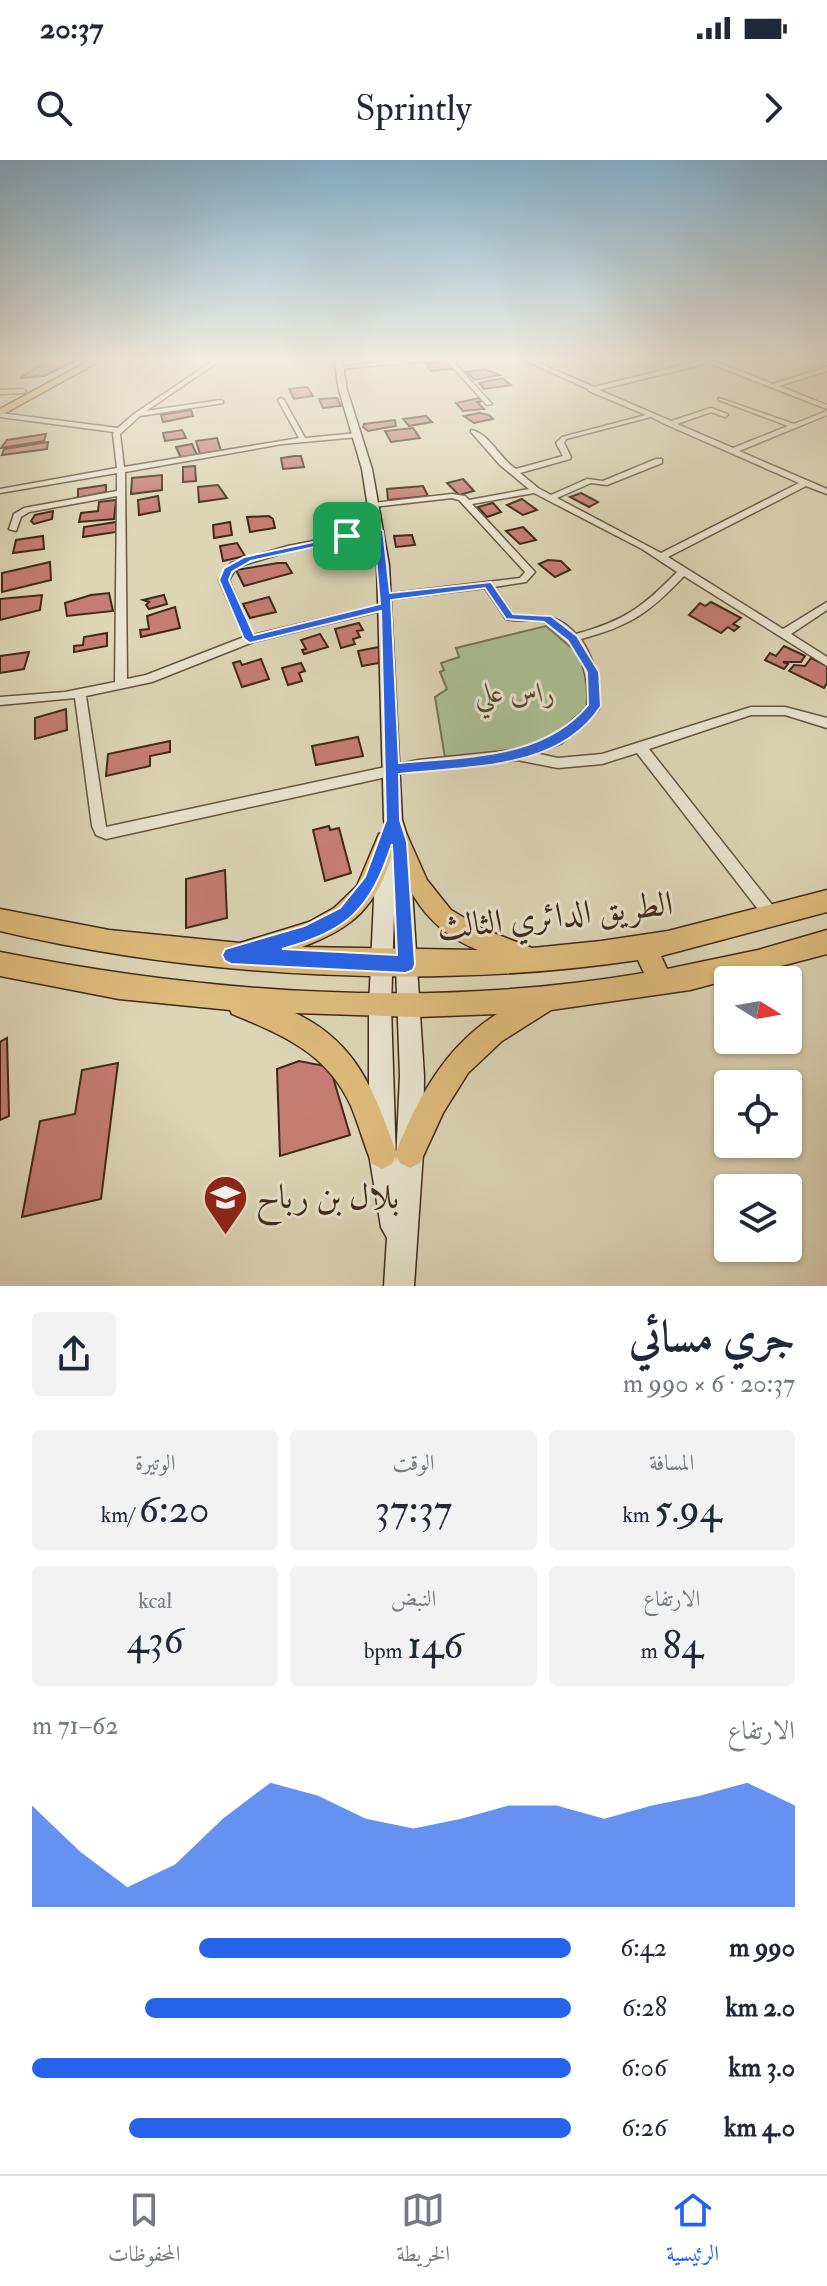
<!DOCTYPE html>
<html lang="ar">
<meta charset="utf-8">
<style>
body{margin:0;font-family:"IM FELL Double Pica",Amiri,serif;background:#f2f2f3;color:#1f2937;direction:rtl;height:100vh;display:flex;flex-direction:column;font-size:30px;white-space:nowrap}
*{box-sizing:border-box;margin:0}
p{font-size:26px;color:#747a83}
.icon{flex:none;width:44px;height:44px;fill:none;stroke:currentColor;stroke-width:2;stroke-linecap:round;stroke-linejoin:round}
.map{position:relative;height:1126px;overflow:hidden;direction:ltr}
.panel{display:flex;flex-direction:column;background:#fff;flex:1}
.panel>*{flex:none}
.needle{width:52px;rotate:101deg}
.controls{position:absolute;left:714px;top:806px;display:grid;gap:16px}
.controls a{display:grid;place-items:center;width:88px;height:88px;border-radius:8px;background:#fff;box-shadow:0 2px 6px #0004;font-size:40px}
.pin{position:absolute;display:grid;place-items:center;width:68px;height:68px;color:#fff;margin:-34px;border-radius:16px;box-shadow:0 4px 12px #0006}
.round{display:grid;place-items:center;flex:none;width:84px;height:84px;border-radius:8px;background:#f2f2f3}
.summary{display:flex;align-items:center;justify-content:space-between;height:136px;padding:0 32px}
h1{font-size:44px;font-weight:600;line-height:60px}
.figures{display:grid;grid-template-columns:repeat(3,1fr);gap:12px;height:136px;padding:8px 32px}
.figures div{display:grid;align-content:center;border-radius:8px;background:#f2f2f3;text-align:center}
.figures b{font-size:40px;font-weight:600}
.figures small{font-size:22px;font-weight:400}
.figures p{font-size:22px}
.chart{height:224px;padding:16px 32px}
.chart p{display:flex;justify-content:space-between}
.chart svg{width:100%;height:144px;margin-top:8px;fill:#2563eb;opacity:.7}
ul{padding:0 32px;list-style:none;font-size:26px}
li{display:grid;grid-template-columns:128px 96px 1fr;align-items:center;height:60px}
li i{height:20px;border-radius:10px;background:#2563eb}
.status{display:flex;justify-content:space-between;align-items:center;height:56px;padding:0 40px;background:#fff;direction:ltr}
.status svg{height:22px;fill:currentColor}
header{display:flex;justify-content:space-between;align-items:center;height:104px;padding:0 32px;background:#fff;font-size:36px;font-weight:600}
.dock{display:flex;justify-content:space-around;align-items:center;height:112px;border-top:2px solid #e0e1e3;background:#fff;font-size:22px;color:#747a83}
.dock a{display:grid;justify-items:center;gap:4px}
.dock .selected{color:#2563eb}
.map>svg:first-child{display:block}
</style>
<div class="status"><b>20:37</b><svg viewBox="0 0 49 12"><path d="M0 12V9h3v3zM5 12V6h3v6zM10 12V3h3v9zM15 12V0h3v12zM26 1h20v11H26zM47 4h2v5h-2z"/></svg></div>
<header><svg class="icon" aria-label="forward" viewBox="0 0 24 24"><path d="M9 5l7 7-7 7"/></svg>Sprintly<svg class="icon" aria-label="search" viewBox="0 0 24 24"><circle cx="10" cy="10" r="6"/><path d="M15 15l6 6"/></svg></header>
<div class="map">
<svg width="827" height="1126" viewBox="0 0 827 1126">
<rect width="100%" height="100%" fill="#ddd5b6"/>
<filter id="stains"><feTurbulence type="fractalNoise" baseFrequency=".0025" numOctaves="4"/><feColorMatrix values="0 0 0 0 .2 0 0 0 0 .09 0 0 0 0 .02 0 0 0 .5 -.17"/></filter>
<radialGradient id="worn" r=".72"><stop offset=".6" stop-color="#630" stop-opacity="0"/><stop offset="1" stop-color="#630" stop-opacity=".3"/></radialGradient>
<!-- green -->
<polygon fill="#aabe93" stroke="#757456" stroke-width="2" points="546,466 581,496 594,547 571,571 528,589 445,598 435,537 447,529 440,512 444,510 441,503 459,497 456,488"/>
<!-- building -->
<g fill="#c57c74" stroke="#40291a" stroke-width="2">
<polygon points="52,198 81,198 44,216 20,218"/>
<polygon points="448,202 454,209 431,211 426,203"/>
<polygon points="484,209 500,215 475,220 466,212"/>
<polygon points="502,218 511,225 484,229 479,223"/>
<polygon points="307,227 313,236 294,239 289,229"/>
<polygon points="337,238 341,246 323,248 319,239"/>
<polygon points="479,238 482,241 477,242 484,249 463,251 456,243"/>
<polygon points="191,250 193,256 163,262 161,255"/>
<polygon points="479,253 489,255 493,259 474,263 464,256"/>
<polygon points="426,256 432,262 409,266 403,259"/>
<polygon points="395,260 396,266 384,268 368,271 363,267 364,264"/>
<polygon points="413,268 420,278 391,282 385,271"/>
<polygon points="182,270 186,278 165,281 163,273"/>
<polygon points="46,274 44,281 1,288 7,280"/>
<polygon points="217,278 221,291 200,294 196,281"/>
<polygon points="48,282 47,289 2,295 4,289"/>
<polygon points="192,284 197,295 181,298 176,287"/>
<polygon points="295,296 301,296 304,307 283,309 281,298"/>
<polygon points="195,306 196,321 183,322 183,307"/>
<polygon points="162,315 162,330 131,334 132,318"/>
<polygon points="463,319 474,331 459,335 447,323"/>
<polygon points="106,325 106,332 73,339 78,337 78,329"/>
<polygon points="218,325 227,338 199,342 198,327"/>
<polygon points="423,326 428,336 388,340 387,329"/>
<polygon points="581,333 598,342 589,347 570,337"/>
<polygon points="158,336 160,351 139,355 138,340"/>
<polygon points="522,339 537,350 523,355 507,345"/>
<polygon points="116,340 114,359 79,362 81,353 98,351 99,342"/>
<polygon points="493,343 501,352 487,357 478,347"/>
<polygon points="53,351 52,359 34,364 31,361 35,355"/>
<polygon points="269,356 273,359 275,368 250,372 247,357"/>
<polygon points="116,362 116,372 83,377 84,367"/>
<polygon points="230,362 232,375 214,378 213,365"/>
<polygon points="523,367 536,380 520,384 506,371"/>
<polygon points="412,375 415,385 396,387 394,376"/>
<polygon points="43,376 44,389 13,393 16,380"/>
<polygon points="237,383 245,396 223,401 220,386"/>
<polygon points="548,400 561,401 570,410 555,417 539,404"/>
<polygon points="50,402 51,420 2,432 2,413"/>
<polygon points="278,403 286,403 292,413 244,426 236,410"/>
<polygon points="109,433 113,451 67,456 65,443 91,435"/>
<polygon points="42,435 40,450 0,460 0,439"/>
<polygon points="164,435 167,444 149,449 146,445 149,442 143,440"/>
<polygon points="269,437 276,452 250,458 243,444"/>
<polygon points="711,442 741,458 733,464 739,467 734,471 728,467 721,473 689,455 700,443 705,446"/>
<polygon points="175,447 180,468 141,477 140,470 149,469 147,456"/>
<polygon points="359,463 363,470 357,471 360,477 353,479 355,484 341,488 335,469"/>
<polygon points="107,473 107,486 74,492 74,486 83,485 84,477"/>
<polygon points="320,474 328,487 304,494 302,490 306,489 301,480"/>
<polygon points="784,486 805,496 801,502 783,502 788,504 784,509 765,500 770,493 776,496"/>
<polygon points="379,487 384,502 362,506 358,491"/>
<polygon points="29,492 24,509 0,513 0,496"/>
<polygon points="811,498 827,506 827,523 824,528 789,511 794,505 805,506"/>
<polygon points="261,499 269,519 242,527 233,503 240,501 242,505"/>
<polygon points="301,503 305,511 299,513 302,521 288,525 282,508"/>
<polygon points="66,549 67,570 35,579 35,558"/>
<polygon points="358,577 363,596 316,605 312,586"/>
<polygon points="170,581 170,592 150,596 150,606 106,616 108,594"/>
<polygon points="329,666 330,670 339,668 351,713 325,721 313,670"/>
<polygon points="225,710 227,758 186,768 186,719"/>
<polygon points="7,878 9,956 0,960 0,882"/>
<polygon points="299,901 330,907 350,975 280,996 277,909"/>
<polygon points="118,903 101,1039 22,1057 40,961 75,954 82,910"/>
</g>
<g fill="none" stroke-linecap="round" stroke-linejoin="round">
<defs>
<g id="street">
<path d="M217 198H224L146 251 221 240 223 241V243L140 256 120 274 124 307 299 278 278 240 281 238 284 240 305 278 358 273 361 275 358 277 282 284 125 312 127 519 146 515 244 477 219 420 231 403 288 386 379 368 383 371 379 374 290 391 237 407 229 420 253 475 385 444 390 447 385 450 253 482 152 522 86 536 106 667 418 600 516 590 554 577 587 547C590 517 579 471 545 462 533 458 519 463 506 459L485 428 386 440 381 437 386 434 520 418 525 412 459 340 452 338 373 347 369 345 373 343 452 334 465 336 469 340 529 329 500 305 471 272V270C489 273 500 299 516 309L563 296 556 283 562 277 646 255 589 231 588 229 519 198H527L594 227 708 199 773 224 827 207V211L779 226 827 245V249L708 203 599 230 671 261 711 248 727 254 728 255 725 257 711 252 677 264 733 288 788 266 719 240V238L794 264 827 251V255L739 291 827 329V334L806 326 668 397 783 469 827 442V450L791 474 827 497V506L684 416C649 453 630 466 581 479 595 501 601 523 599 549L562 583 535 593 558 598 602 594 751 547H785L827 558V568L785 555H751L649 589 777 751 780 756 777 761 772 763 767 761 637 593 602 604 558 608 517 600 418 610 106 679 96 675 92 666 75 538 0 545V537L65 532 115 522 117 336 29 352 21 357 16 371 9 369 14 354 24 348 117 331V313L0 333V329L117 308 113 274 114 272 0 257V253L118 268 134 254ZM651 257 667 265 799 323 661 393 557 338 591 323 607 325 662 303V299H656L603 321 587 319 551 335 538 328 520 313 570 299 571 297 564 283 566 279ZM534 333 642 389 677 412C643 447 624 461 576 474 555 451 541 457 513 455L494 427 526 422 535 412 472 344Z"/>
<polygon points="421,198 450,198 492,244 487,245 445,199 340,209 337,207"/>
<polygon points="754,198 779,200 805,198 779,204"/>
<polygon points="0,230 23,229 26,231 23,233 0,234"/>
</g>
<path id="secondary" d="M334 198H342L347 230 372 309 389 405 402 660 409 682 424 916 423 993 414 1126H384L387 1078 381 1067 369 994V847L376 696 379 690 386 687 391 689 384 660 377 405 362 309 339 230ZM394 753 400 916 396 1001 391 847Z"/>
<g id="primary">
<polygon points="94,198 105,198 0,256 0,249"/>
<path d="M386 672 407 675 427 720 451 750 483 769 532 788 601 781 668 771 827 730V752L661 796 667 809 758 790 827 770V794L690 830 551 850 502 881 468 913 443 953 420 1003 410 1008 400 1003 396 995 392 1004 382 1009 372 1004C364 985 359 965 351 946 327 893 283 875 232 854L230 850 119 839 0 816V792C209 834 433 849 644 813L638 800C438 830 197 818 0 771V749L109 770 240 783 309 762 334 748 357 726 379 674ZM393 692C409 737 432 772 478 790L302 787C355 767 376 747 393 692ZM295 853 418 857 497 854C445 887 419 936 396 992 374 931 357 882 295 853Z"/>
</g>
</defs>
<!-- street casing -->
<use href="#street" stroke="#675441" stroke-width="3"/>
<!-- secondary casing -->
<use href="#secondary" stroke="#40291a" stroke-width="3"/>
<!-- primary casing -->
<use href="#primary" stroke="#40291a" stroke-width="3"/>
<!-- street -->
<use href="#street" fill="#e9e4d0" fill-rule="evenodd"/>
<!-- secondary -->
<use href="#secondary" fill="#e9e4d0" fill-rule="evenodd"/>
<!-- primary -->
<use href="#primary" fill="#deba7b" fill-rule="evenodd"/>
</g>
<!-- sky -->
<linearGradient id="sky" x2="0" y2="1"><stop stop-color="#87b5d4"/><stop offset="0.56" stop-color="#f0ecde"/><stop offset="1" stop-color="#f0ecde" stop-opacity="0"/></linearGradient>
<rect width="827" height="356" fill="url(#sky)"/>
<!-- route -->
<path fill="#2563eb" stroke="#fff" stroke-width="2" fill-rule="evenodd" d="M379 368 383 371 390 433 491 422 513 454 551 456 577 476 599 512 601 546C559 611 468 606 399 614L400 660 407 682 415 804 413 810 406 813 231 804 225 801 222 795 225 789 304 766 340 748 365 717 386 660 381 451 250 483 244 479 219 420 224 408 244 397ZM374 374 380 444 254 475 229 420 232 412 251 401ZM485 428 506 459 544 462 568 481 587 512 588 545C542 600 465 596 399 603L391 440ZM392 684 397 795 282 789C349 770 370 750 392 684Z"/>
<!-- icons -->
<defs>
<symbol id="school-pin" viewBox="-11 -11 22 30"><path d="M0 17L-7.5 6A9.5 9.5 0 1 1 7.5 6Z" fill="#8f2418" stroke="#e9e4d0"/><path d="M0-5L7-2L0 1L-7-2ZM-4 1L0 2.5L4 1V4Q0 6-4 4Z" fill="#fff"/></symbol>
</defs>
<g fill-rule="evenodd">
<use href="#school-pin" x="200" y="1012" width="51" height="69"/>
</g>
<g text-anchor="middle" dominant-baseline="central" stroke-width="6" stroke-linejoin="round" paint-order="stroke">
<!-- park labels -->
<g font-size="28" font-style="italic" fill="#554732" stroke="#e9e4d0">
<text x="515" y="533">راس علي</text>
</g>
<!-- near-street labels -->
<g font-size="34" fill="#40291a" stroke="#e9e4d0">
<text transform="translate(555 756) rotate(-6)">الطريق الدائري الثالث</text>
</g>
<!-- near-poi labels -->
<g font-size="34" fill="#40291a" stroke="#e9e4d0" text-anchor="start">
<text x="256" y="1037">بلال بن رباح</text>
</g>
</g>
<rect width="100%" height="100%" filter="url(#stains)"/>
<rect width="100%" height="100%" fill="url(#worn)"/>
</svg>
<div class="controls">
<a><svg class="needle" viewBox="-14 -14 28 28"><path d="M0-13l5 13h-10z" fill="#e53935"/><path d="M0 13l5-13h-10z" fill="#747a83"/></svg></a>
<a><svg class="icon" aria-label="locate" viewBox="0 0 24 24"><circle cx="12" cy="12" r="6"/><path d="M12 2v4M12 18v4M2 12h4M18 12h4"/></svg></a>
<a><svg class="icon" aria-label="layers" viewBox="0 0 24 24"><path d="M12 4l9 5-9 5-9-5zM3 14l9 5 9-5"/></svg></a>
</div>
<div class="pin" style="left:347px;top:376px;background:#1e9e55"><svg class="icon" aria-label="arrive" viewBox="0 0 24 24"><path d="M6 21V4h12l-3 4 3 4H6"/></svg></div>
</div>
<section class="panel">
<div class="summary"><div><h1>جري مسائي</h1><p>20:37 · 6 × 990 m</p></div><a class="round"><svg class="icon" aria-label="share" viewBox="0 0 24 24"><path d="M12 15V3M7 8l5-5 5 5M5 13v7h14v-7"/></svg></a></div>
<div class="figures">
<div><p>المسافة</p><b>5.94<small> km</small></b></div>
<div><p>الوقت</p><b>37:37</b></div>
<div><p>الوتيرة</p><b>6:20<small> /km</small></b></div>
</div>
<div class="figures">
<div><p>الارتفاع</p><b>84<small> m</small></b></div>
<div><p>النبض</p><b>146<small> bpm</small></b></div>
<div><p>kcal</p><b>436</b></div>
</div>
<div class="chart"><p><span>الارتفاع</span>62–71 m</p>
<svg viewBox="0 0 160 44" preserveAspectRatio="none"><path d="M0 44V13L10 27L20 38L30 31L40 17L50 6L60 10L70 17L80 20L90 17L100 13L110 13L120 17L130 13L140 10L150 6L160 13V44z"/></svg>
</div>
<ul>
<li><b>990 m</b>6:42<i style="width:69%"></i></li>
<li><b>2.0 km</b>6:28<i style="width:79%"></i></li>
<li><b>3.0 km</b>6:06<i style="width:100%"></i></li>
<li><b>4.0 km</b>6:26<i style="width:82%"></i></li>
</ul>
</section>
<nav class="dock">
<a class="selected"><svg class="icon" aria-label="home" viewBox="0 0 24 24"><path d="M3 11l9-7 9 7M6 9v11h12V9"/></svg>الرئيسية</a>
<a><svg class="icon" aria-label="map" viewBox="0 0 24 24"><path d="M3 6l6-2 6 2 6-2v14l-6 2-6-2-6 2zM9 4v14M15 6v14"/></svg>الخريطة</a>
<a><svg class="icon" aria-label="saved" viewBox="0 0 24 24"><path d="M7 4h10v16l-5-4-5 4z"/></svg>المحفوظات</a>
</nav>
